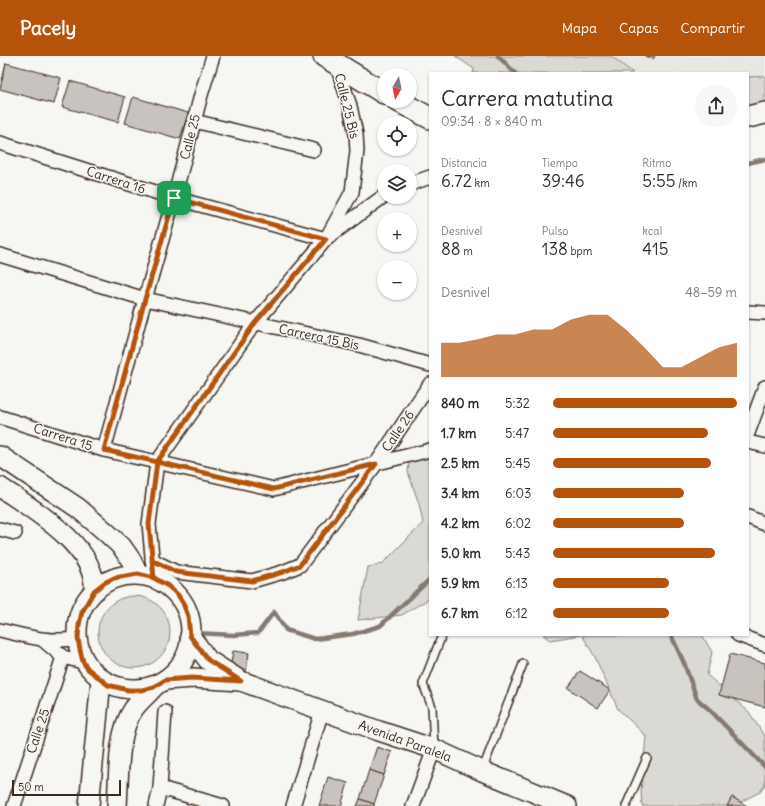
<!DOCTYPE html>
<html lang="es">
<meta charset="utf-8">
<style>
body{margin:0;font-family:Delius,sans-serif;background:#f7f7f7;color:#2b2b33;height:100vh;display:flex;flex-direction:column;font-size:15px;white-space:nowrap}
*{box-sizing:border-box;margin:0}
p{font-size:13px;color:#7c7c81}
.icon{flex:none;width:22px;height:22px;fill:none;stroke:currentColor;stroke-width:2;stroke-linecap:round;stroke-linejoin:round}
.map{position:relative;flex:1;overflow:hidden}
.sheet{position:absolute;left:429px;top:16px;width:320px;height:564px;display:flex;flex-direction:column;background:#fff;border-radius:0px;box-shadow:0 1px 3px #0004}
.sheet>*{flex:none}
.needle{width:26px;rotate:189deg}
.tools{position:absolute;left:377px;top:12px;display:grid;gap:8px}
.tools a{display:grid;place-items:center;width:40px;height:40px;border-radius:50%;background:#fff;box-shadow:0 1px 3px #0004;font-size:20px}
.scale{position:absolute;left:12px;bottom:10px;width:109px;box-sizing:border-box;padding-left:4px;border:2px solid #3b2a1e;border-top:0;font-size:11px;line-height:14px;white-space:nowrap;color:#3b2a1e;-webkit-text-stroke:3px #f6f6f2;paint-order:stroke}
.pin{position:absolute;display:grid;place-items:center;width:34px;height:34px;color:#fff;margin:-17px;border-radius:8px;box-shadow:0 2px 6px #0006}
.round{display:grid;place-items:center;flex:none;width:42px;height:42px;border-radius:21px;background:#f7f7f7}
.overview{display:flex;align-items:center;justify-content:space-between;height:68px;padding:0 12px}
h1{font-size:22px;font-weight:600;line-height:30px}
.figures{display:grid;grid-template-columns:repeat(3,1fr);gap:6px;height:68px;padding:4px 12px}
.figures div{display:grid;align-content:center}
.figures b{font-size:17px;font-weight:600}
.figures small{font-size:11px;font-weight:400}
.figures p{font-size:11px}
.chart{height:112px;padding:8px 12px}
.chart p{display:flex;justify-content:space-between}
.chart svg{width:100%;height:72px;margin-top:4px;fill:#b45309;opacity:.7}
ul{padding:0 12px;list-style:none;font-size:13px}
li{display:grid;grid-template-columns:64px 48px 1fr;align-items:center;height:30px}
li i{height:10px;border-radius:5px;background:#b45309}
header{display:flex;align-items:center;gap:24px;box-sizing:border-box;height:56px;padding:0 20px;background:#b45309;color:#fff}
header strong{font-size:19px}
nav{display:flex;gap:22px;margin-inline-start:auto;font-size:14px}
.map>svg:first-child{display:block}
</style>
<header>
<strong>Pacely</strong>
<nav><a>Mapa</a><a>Capas</a><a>Compartir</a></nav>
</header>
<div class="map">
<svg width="765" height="750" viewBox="0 0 765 750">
<rect width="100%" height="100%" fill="#f6f6f2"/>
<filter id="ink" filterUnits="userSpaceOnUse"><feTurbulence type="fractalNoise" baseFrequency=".025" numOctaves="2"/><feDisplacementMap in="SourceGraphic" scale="8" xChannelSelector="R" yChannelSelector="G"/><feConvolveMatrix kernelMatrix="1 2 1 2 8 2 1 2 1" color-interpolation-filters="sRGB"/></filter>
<g filter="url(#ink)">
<!-- built -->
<polygon fill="#e8e7e2" points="611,0 765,0 765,20 748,21 748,17 633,17"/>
<!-- green -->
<g fill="#dad9d3" stroke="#8a8278">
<polygon points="455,0 611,0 633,17 473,17 474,13"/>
<polygon points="765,20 765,57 748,61 748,21"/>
<polygon points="430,397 430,542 402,559 358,564 368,511 382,508 423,467 419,448 408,416 410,399"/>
<circle cx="134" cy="576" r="36"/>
<polygon points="543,579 581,579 550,584"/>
<polygon points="582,579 702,579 712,596 707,619 749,656 765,681 765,728 760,736 732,750 642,750 641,736 646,680 618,653 595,601"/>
</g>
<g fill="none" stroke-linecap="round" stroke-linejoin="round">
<!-- stream -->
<g stroke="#857a71" stroke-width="4.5">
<polyline points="498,0 515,17"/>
<polyline points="748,107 765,103"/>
<polyline points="195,577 234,579 258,577 274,556 286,574 315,583 353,578 380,570 430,523"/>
<polyline points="671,579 684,607 697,643 710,654 765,711"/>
</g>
</g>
<!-- building -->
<g fill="#c8c3be" stroke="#3b2a1e">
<polygon points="645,0 655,0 653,3"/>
<polygon points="6,7 61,22 54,48 0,33"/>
<polygon points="70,25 125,41 118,66 62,51"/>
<polygon points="133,41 188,57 180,83 125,67"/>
<polygon points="233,595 249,597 246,616 230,614"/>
<polygon points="730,598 765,607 765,651 719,639"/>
<polygon points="580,615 610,634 598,652 568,632"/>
<polygon points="377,691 392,696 384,719 369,714"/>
<polygon points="369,714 384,719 374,748 360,743"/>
<polygon points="328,721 348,727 341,750 319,750"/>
<polygon points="732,741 747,750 727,750"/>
<polygon points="360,743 374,748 374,750 357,750"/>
</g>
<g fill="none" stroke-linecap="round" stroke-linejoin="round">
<defs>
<g id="service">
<polyline points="434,692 432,651 423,628 442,579"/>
<polyline points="482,715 523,608"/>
<polyline points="626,750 647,702"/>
</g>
<g id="minor">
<polyline points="194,65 314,94"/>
<polyline points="0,87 174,142 326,183"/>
<polyline points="410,128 430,121"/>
<polyline points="331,179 384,140"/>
<polyline points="0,199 145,243 359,289 430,309"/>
<polyline points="748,256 765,257"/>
<polyline points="0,361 104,394 274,433 430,394"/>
<polyline points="748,377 765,331"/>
<polyline points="748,386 765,390"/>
<polyline points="104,394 145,243 174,142 201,39 213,0"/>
<polyline points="748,461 765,468"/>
<polyline points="0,473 15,477"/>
<polyline points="152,504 176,516 252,525 283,516 300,509 376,408 430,328"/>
<polyline points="154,522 149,468 157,406 255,267 326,183 352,136 357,95 356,78 350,50 336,7"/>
<path d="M0 574C26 580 51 588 78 582"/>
<polyline points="738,579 765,589"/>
<polyline points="43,584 63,601 83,606"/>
<polyline points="160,732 223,750"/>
<polyline points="14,750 63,601"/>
<polyline points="156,750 160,732 165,656"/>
<polyline points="293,750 322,655"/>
<polyline points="413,750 434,693"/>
</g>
<g id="secondary">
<polyline points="0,400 78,452 106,476 122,491 131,504 138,518"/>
<path d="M0 431C32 453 98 491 94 535"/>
<circle cx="134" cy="576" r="57"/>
<polyline points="190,580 208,604 241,625 379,675 434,693 482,715 567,750"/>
<polyline points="165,624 193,622 240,625"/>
<polyline points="89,750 101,624"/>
<path d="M117 750C119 722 117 677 133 654 138 646 147 639 154 631"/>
</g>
<g id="primary">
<polyline points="324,0 384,37"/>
<polyline points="398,45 430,62"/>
<polyline points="748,61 765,57"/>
</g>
</defs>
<!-- service casing -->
<use href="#service" stroke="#3b2a1e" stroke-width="10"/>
<!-- minor casing -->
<use href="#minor" stroke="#3b2a1e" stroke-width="16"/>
<!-- secondary casing -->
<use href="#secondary" stroke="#3b2a1e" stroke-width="22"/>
<!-- primary casing -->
<use href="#primary" stroke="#3b2a1e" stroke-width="24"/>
<!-- service -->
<use href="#service" stroke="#f6f6f2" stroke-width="7"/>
<!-- minor -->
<use href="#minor" stroke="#f6f6f2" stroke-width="13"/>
<!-- secondary -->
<use href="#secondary" stroke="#f6f6f2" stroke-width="19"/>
<!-- primary -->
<use href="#primary" stroke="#f6f6f2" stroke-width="21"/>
</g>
</g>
<g fill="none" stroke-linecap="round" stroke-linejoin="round" filter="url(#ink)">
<defs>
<polyline id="route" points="174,142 145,243 104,394 157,406 149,468 154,522 168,530 178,539 183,547 188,560 190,580 208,604 241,625 192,622 165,624 154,631 142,634 128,634 108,629 88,613 83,606 80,594 78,582 79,569 82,556 94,535 104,527 114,522 138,518 154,522 152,504 176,516 252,525 283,516 300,509 376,408 274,433 157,406 255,267 326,183 174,142"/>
</defs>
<!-- route casing -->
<use href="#route" stroke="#fff" stroke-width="8"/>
<!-- route -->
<use href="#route" stroke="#b45309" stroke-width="5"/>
</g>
<g text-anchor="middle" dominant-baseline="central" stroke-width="3" stroke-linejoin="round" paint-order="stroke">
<!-- street labels -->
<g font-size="13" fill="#3b2a1e" stroke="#f6f6f2">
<text transform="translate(347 50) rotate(76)">Calle 25 Bis</text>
<text transform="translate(190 81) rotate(-76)">Calle 25</text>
<text transform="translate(116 124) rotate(18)">Carrera 16</text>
<text transform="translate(319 281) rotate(12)">Carrera 15 Bis</text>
<text transform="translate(398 375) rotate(-56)">Calle 26</text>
<text transform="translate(63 381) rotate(18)">Carrera 15</text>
<text transform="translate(38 675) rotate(-71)">Calle 25</text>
<text transform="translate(405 685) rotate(20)">Avenida Paralela</text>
</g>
</g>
</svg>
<div class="tools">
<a><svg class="needle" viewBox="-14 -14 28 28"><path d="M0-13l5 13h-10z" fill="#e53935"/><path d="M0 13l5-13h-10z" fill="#7c7c81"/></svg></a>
<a><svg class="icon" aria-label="locate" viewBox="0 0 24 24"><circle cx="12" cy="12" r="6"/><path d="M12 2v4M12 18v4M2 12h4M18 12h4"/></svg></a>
<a><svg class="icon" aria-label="layers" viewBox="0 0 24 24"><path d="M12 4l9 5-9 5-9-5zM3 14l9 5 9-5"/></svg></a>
<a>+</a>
<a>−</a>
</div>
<div class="scale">50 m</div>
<div class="pin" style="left:174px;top:142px;background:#1e9e55"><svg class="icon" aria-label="arrive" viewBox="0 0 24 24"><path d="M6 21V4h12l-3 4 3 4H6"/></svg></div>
<section class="sheet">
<div class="overview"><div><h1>Carrera matutina</h1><p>09:34 · 8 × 840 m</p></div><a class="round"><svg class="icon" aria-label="share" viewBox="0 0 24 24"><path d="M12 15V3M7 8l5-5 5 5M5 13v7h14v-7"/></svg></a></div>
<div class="figures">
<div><p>Distancia</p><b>6.72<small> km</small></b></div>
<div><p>Tiempo</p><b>39:46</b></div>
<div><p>Ritmo</p><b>5:55<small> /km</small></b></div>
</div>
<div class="figures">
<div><p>Desnivel</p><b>88<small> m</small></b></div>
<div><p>Pulso</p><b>138<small> bpm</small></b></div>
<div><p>kcal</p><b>415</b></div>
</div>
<div class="chart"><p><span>Desnivel</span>48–59 m</p>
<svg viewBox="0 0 160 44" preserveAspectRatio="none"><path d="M0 44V23L10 23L20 21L30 18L40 18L50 15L60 15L70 9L80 6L90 6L100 15L110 26L120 38L130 38L140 32L150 26L160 23V44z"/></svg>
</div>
<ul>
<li><b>840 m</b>5:32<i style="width:100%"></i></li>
<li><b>1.7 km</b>5:47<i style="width:84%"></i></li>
<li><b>2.5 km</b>5:45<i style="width:86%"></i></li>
<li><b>3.4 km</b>6:03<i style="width:71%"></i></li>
<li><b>4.2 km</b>6:02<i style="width:71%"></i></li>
<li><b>5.0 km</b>5:43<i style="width:88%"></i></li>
<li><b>5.9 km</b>6:13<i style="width:63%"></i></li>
<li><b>6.7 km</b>6:12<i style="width:63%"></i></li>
</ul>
</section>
</div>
